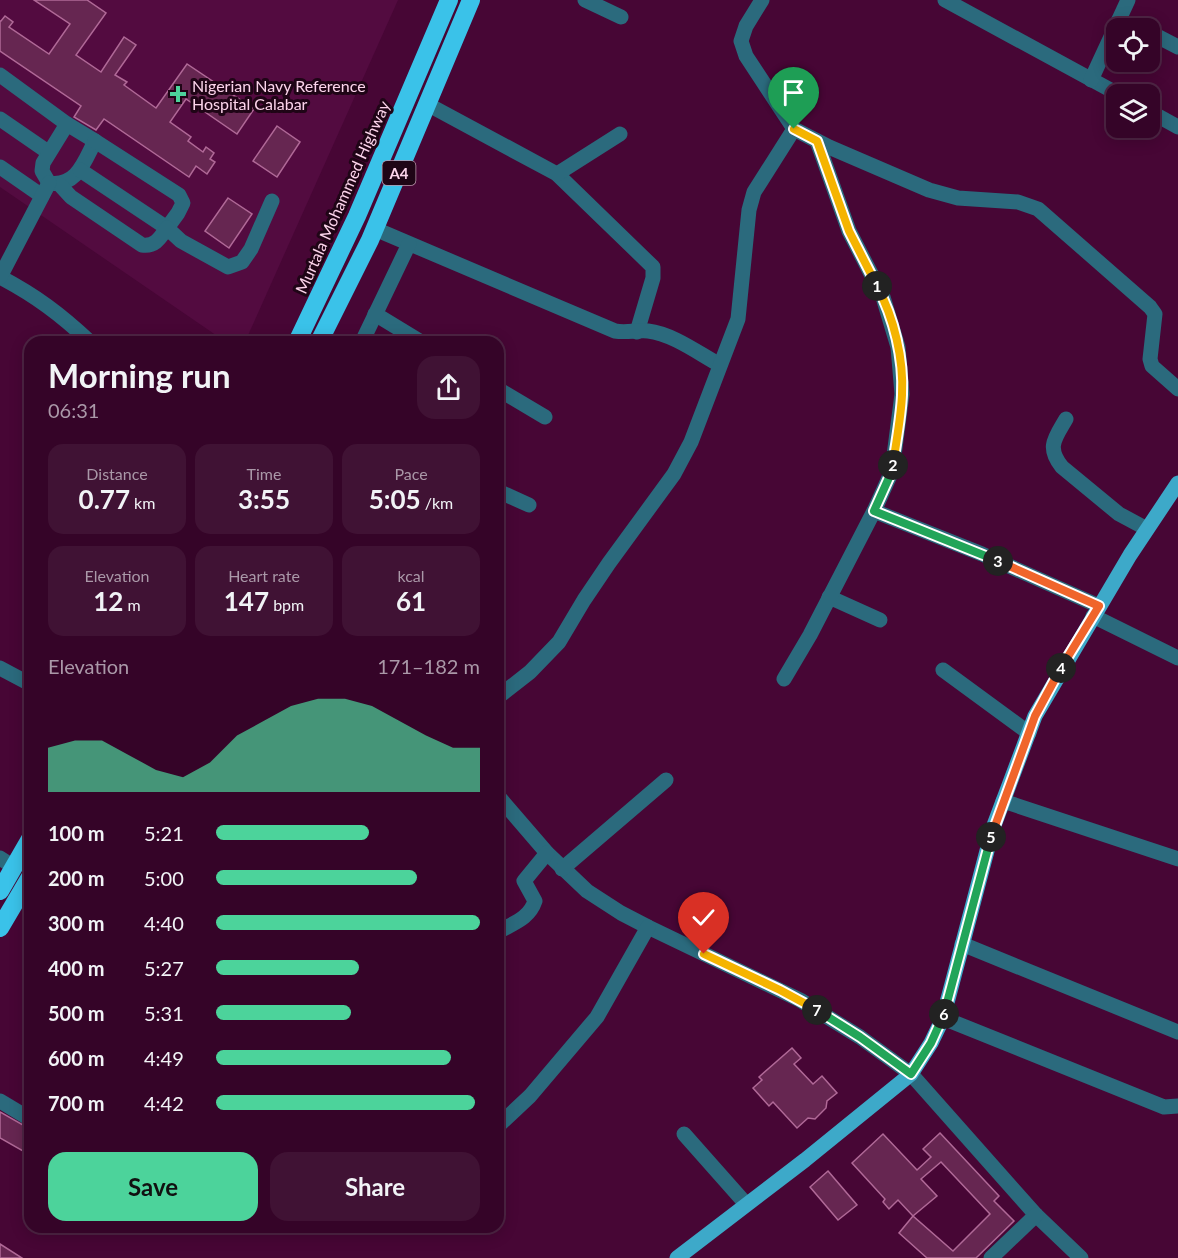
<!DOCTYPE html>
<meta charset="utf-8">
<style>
body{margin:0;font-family:Lato,sans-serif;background:#401234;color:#f1f3f6;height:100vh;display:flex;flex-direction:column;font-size:22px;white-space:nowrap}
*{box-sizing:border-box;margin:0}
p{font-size:20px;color:#aa98a8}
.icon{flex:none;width:33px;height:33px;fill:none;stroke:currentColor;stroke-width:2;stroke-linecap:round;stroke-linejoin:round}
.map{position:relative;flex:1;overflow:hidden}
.panel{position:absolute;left:24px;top:336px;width:480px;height:897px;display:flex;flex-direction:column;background:#350428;border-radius:18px;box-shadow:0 3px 15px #0003,0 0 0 2px #4f2545}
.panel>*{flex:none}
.buttons{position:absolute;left:1106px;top:18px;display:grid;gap:12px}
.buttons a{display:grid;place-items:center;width:54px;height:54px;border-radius:12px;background:#350428;box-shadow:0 3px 15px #0003,0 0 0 2px #4f2545;font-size:30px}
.pin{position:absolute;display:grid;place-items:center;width:51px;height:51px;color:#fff;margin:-62px -26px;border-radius:50% 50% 50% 0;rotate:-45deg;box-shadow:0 0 6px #0007}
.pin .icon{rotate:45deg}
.km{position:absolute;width:30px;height:30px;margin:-15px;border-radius:50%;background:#222;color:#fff;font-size:16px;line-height:30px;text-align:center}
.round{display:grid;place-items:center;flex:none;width:63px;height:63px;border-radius:18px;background:#401234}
.head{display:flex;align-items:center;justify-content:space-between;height:102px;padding:0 24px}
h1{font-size:33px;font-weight:700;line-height:45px}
.metrics{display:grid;grid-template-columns:repeat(3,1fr);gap:9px;height:102px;padding:6px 24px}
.metrics div{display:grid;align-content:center;border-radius:15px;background:#401234;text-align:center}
.metrics b{font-size:26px;font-weight:700}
.metrics small{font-size:16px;font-weight:400}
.metrics p{font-size:16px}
.chart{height:168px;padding:12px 24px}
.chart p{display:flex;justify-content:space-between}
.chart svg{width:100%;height:108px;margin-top:6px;fill:#4cd39b;opacity:.7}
.primary-button{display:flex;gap:12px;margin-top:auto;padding:12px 24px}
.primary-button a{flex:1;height:69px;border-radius:18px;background:#4cd39b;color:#111;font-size:24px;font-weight:700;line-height:69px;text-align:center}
.primary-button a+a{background:#401234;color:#f1f3f6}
ul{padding:0 24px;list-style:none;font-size:20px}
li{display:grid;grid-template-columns:96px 72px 1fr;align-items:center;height:45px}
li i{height:15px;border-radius:8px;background:#4cd39b}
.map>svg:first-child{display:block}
</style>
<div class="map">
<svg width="1178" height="1258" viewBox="0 0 1178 1258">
<rect width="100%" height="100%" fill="#470635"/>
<!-- built -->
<polygon fill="#530b40" points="0,0 398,0 245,342 226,342 0,187"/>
<!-- building -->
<g fill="#662651" stroke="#b06997" stroke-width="1.5" fill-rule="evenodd">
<polygon points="34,0 87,0 106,13 76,55 101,72 124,37 136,45 115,75 127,82 124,85 156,108 187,64 254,109 237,134 186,99 170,122 191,137 188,141 203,152 206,147 214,153 210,159 215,162 207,174 196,166 189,177 104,119 96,130 74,117 81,106 0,51 0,21 1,21 5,16 13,22 9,27 49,54 70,24"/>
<polygon points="277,126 300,142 277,177 253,161"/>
<polygon points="228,198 252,214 229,248 205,231"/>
<polygon points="792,1048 801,1058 794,1064 813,1084 822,1076 837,1093 827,1101 826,1108 815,1119 808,1118 797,1128 773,1102 769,1106 753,1088 762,1080 759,1077"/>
<polygon points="0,1112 30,1129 30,1155 0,1138"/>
<path d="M940 1133 999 1196 994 1201 1014 1221 976 1258H927L899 1233 913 1216 898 1200 889 1209 883 1202 885 1199 852 1163 883 1134 917 1170 931 1157 923 1149ZM941 1162 990 1214 953 1251 913 1216 937 1196 921 1179Z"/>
<polygon points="828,1171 857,1205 838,1220 810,1187"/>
<polygon points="0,1244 22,1258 0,1258"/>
</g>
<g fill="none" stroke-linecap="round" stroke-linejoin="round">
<!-- minor -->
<g stroke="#2b6a7d" stroke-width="15">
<polyline points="585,0 621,17"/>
<polyline points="762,0 746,26 741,41 746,56 794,129 829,147 929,190 958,198 1018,202 1038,209 1150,307 1155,314 1150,359 1152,366 1178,389"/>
<polyline points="945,0 1118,94"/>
<polyline points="1149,32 1178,47"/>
<polyline points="0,75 67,124"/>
<polyline points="1091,80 1128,0"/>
<polyline points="427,104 557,174 653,267 653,278 637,332"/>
<polyline points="1149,111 1178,127"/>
<polyline points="0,119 48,152"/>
<path d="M67 124 95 141C84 162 77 187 49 183L42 171 43 163Z"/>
<polyline points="0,167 42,196"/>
<polyline points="80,170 167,228 178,213 183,203 179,195 95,141"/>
<polyline points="557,174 620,134"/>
<path d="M60 185 71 197 142 245C155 247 160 238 167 228L181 241 228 267 242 262 251 249 272 201"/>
<path d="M375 229 615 331C626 333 636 330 648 331 673 334 698 353 720 365"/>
<path d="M0 277C36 296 60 314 90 342"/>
<polyline points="0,277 49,183"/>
<polyline points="375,314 421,342"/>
<polyline points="362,342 409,244"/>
<polyline points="498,389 545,417"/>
<path d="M1066 419C1055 438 1046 447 1062 467L1119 514 1147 529"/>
<polyline points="498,491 529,505"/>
<polyline points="874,511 982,554 1099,606"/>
<polyline points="829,597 880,620"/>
<polyline points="1093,616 1178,658"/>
<polyline points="0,668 30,684"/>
<polyline points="943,670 1029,733"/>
<polyline points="784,679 810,635 874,511 892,471 902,394 898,347 883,297 849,231 817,141"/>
<polyline points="498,697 530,672 559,642 584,600 609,563 674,474 691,442 738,319 749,210 754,192 794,129"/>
<polyline points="498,796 547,853 587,891 621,913 648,927 800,1000 860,1037 911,1074 1036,1215 1081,1258"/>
<polyline points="1003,801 1178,859"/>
<polyline points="0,858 14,867"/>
<polyline points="562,869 666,780"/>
<path d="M498 932C513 923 529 919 535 901L524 881 547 853"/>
<polyline points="962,944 1178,1032"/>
<polyline points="943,1018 1164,1107 1178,1106"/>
<polyline points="0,1101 30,1119"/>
<polyline points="498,1126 530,1096 597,1017 648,927"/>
<polyline points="684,1134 746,1204"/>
<polyline points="991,1258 1036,1215"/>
</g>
<!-- major -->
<polyline stroke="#3da9c9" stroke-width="15" points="677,1258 805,1160 911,1074 931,1043 943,1018 993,828 1035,716 1130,555 1178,483"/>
<!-- highway -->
<g stroke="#3ac2e9" stroke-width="18">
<polyline points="297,342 357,216 449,0"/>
<polyline points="319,342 370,240 471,0"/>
<polyline points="0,891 30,839"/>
<polyline points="0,928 30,877"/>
</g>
</g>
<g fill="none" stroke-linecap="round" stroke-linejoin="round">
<defs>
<polyline id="split-1" points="794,129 817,141 849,231 877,286"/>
<path id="split-2" d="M877 286C894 318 904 359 902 395 901 418 896 442 893 465"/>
<polyline id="split-3" points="893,465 892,471 874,511 998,561"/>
<polyline id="split-4" points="998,561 1099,606 1061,668"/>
<polyline id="split-5" points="991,837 1035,716 1061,668"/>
<polyline id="split-6" points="944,1014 991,837"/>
<polyline id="split-7" points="817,1010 860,1037 911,1074 931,1043 944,1014"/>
<polyline id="split-8" points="704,954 780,990 817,1010"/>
</defs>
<!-- split-1 casing -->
<use href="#split-1" stroke="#fff" stroke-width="12"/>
<!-- split-2 casing -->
<use href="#split-2" stroke="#fff" stroke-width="12"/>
<!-- split-3 casing -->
<use href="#split-3" stroke="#fff" stroke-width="12"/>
<!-- split-4 casing -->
<use href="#split-4" stroke="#fff" stroke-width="12"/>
<!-- split-5 casing -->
<use href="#split-5" stroke="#fff" stroke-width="12"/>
<!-- split-6 casing -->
<use href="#split-6" stroke="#fff" stroke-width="12"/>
<!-- split-7 casing -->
<use href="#split-7" stroke="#fff" stroke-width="12"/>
<!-- split-8 casing -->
<use href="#split-8" stroke="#fff" stroke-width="12"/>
<!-- split-1 -->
<use href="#split-1" stroke="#f5b400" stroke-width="8"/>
<!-- split-2 -->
<use href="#split-2" stroke="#f5b400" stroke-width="8"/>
<!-- split-3 -->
<use href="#split-3" stroke="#22a559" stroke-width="8"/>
<!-- split-4 -->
<use href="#split-4" stroke="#f0652b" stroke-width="8"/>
<!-- split-5 -->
<use href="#split-5" stroke="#f0652b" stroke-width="8"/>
<!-- split-6 -->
<use href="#split-6" stroke="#22a559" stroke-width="8"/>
<!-- split-7 -->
<use href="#split-7" stroke="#22a559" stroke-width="8"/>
<!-- split-8 -->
<use href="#split-8" stroke="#f5b400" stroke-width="8"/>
</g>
<!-- markers -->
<path fill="#4cd39b" stroke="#1f0516" stroke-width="2" d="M175 85h6v6h6v6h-6v6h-6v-6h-6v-6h6z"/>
<g text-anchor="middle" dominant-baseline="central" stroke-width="6" stroke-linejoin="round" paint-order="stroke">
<!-- shield labels -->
<rect fill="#1f0516" stroke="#ba96ab" stroke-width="1.5" x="382.5" y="161" width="33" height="24" rx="4.5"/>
<g font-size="15" font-weight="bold" fill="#fcd4eb">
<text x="399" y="173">A4</text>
</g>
<!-- poi labels -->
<g font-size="16" fill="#fcd4eb" stroke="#1f0516" text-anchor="start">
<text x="192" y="85">Nigerian Navy Reference<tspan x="192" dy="18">Hospital Calabar</tspan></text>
</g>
<!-- street labels -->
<g font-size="16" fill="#fcd4eb" stroke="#1f0516">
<text transform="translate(342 197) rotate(-66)">Murtala Mohammed Highway</text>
</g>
</g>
</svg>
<div class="buttons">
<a><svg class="icon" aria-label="locate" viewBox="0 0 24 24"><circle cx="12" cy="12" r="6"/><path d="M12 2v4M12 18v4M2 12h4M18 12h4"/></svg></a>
<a><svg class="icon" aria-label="layers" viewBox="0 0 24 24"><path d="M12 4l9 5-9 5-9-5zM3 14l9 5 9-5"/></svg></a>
</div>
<div class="pin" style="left:794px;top:129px;background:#1e9e55"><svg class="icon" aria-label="arrive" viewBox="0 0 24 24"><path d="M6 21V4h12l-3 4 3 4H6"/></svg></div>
<div class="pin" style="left:704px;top:954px;background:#d93025"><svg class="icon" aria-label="check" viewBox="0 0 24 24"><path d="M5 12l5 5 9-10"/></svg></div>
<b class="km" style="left:877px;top:286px">1</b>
<b class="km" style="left:893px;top:465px">2</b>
<b class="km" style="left:998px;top:561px">3</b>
<b class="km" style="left:1061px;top:668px">4</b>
<b class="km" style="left:991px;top:837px">5</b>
<b class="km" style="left:944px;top:1014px">6</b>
<b class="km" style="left:817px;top:1010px">7</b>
<section class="panel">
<div class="head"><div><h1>Morning run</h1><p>06:31</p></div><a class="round"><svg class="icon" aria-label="share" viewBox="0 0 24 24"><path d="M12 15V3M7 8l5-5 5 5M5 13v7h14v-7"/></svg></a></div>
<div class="metrics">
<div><p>Distance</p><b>0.77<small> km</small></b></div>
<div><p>Time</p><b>3:55</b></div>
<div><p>Pace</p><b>5:05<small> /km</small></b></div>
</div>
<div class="metrics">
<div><p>Elevation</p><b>12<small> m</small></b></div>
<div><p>Heart rate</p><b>147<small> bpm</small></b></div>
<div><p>kcal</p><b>61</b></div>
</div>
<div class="chart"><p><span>Elevation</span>171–182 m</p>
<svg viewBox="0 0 160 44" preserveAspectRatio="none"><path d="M0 44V26L10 23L20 23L30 29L40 35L50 38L60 32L70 21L80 15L90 9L100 6L110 6L120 9L130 15L140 21L150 26L160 26V44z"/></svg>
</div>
<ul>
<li><b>100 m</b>5:21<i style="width:58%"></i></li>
<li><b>200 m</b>5:00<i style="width:76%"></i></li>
<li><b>300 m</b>4:40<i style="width:100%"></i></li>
<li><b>400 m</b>5:27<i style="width:54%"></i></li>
<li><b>500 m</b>5:31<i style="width:51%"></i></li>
<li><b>600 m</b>4:49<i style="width:89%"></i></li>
<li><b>700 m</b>4:42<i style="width:98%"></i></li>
</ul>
<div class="primary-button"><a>Save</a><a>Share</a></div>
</section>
</div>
